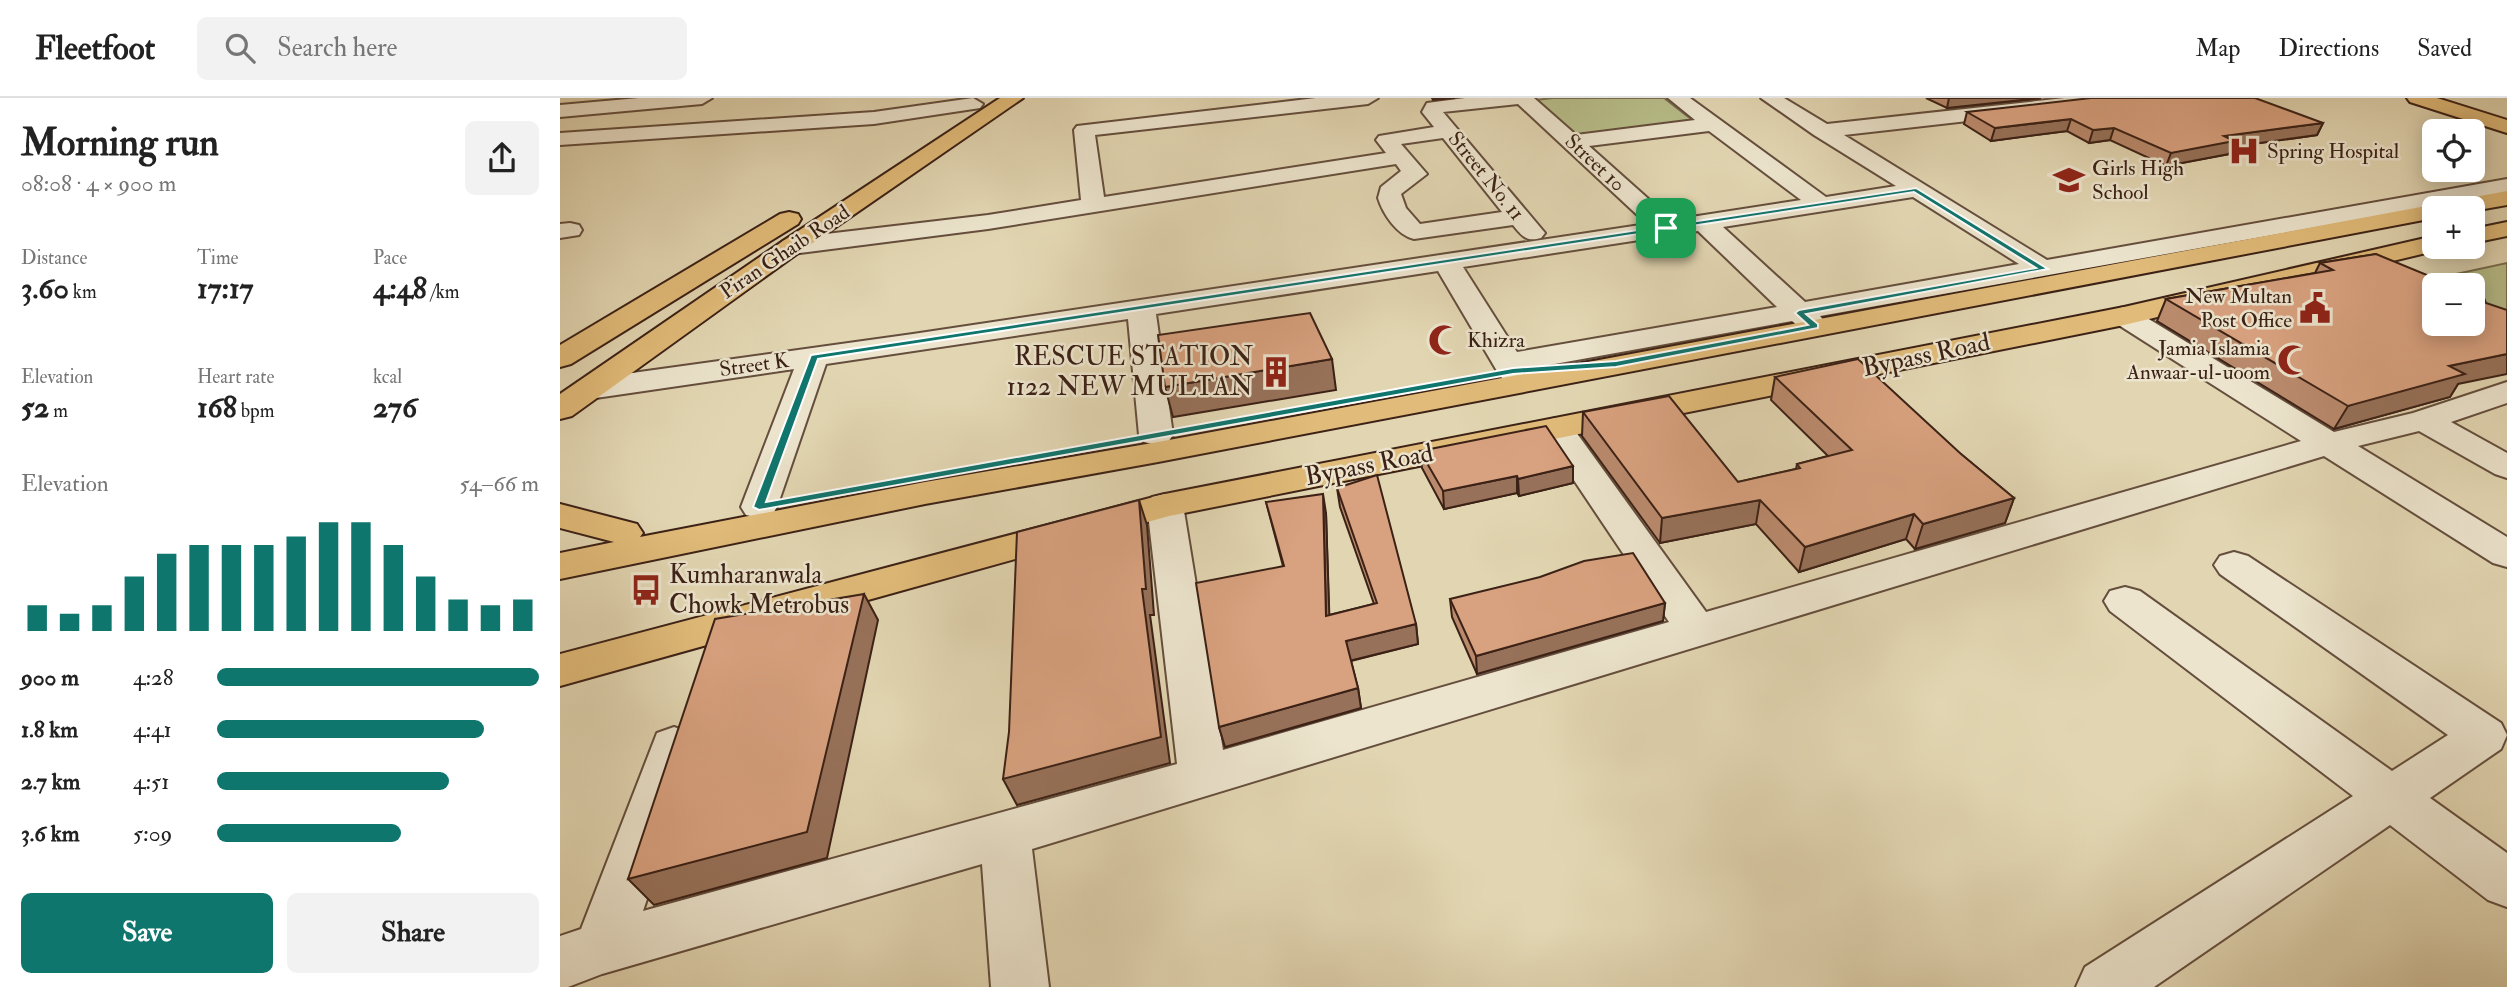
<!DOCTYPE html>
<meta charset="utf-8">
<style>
body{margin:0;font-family:"IM FELL Double Pica",serif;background:#f2f2f2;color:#222;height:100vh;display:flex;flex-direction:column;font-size:26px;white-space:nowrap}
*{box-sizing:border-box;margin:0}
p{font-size:23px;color:#767676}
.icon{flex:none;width:38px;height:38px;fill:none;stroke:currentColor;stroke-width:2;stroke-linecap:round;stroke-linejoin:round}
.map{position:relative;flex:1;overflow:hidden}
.panel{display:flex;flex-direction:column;background:#fff;width:560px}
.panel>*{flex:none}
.fabs{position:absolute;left:1862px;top:21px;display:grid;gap:14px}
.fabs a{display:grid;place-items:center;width:63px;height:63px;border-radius:10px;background:#fff;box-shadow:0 4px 18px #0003;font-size:35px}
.pin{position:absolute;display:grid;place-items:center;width:60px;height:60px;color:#fff;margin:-30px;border-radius:14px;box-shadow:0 4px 10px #0006}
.round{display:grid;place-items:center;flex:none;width:74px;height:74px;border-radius:10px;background:#f2f2f2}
.headline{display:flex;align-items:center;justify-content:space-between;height:119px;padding:0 21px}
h1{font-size:38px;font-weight:700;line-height:52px}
.stats{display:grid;grid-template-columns:repeat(3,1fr);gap:10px;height:119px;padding:7px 21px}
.stats div{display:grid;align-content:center}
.stats b{font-size:30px;font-weight:700}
.stats small{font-size:19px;font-weight:400}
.stats p{font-size:19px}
.chart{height:196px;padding:14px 21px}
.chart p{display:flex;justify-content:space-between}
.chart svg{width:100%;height:126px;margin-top:7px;stroke:#0f766e;stroke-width:6}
.primary-button{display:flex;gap:14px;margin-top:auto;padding:14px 21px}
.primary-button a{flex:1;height:80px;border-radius:10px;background:#0f766e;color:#fff;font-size:28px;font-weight:700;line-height:80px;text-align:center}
.primary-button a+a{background:#f2f2f2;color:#222}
ul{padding:0 21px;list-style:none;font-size:23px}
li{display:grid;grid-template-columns:112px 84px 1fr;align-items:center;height:52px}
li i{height:18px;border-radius:9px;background:#0f766e}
header{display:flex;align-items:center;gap:42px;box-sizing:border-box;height:98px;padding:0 35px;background:#fff;border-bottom:2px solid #e0e0e0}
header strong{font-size:33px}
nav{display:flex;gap:38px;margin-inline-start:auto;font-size:24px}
.search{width:490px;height:63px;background:#f2f2f2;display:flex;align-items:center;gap:18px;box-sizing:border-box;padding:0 24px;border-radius:10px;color:#767676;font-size:26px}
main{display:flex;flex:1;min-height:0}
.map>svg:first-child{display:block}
</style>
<header>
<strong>Fleetfoot</strong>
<div class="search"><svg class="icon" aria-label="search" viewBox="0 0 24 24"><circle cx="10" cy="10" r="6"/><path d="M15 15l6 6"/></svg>Search here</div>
<nav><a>Map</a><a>Directions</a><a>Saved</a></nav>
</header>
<main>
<section class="panel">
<div class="headline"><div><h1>Morning run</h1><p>08:08 · 4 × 900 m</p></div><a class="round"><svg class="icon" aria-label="share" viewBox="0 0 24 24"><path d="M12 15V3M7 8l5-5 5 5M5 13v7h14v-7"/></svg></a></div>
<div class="stats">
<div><p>Distance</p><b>3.60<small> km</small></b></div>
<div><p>Time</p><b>17:17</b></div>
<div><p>Pace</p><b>4:48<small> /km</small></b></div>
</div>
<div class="stats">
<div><p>Elevation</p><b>52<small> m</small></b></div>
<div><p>Heart rate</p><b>168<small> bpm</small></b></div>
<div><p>kcal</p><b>276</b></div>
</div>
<div class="chart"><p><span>Elevation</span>54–66 m</p>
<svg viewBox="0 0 160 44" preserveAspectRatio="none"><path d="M5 44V35M15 44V38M25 44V35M35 44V25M45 44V17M55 44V14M65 44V14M75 44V14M85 44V11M95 44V6M105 44V6M115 44V14M125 44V25M135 44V33M145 44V35M155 44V33"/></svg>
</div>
<ul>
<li><b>900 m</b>4:28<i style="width:100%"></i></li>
<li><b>1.8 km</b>4:41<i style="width:83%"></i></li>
<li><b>2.7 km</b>4:51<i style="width:72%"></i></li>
<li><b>3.6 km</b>5:09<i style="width:57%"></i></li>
</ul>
<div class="primary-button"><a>Save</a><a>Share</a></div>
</section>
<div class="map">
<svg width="1947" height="889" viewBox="0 0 1947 889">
<rect width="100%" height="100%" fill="#e2d6b2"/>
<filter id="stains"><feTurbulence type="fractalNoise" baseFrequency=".00286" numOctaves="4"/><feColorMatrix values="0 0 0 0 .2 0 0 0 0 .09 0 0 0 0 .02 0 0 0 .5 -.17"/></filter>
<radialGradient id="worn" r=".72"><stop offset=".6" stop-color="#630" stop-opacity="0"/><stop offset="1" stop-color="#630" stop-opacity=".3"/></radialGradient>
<!-- green -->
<g fill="#b7bd89" stroke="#796f50" stroke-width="2">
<polygon points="993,0 1104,0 1136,25 1016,40 975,2"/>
<polygon points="1947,165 1947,223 1913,208 1913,187 1874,187 1859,184"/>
</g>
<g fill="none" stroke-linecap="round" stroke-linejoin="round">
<defs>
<g id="minor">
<polygon points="79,0 152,0 142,6 0,19 0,7"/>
<polygon points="413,0 423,6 420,10 314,26 0,47 0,35 314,14"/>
<path d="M756 0H818L808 6 535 37 544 99 826 55 816 42 819 38 874 29 862 14 867 5 905 0H974L1016 37 1135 22 1108 0H1130L1266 99 1336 88 1254 37 1201 0H1224L1267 26 1505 0H1567L1557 6 1284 37 1487 162 1947 81V95L1260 218 1268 227 1263 233C1249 237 1243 233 1232 223L967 271 964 280 953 282 942 280 937 273 878 173 596 216 613 337 608 344 596 347 584 344 579 337 568 221 266 266 217 409 212 417 199 420 186 417 181 409 234 271 29 301 18 298 13 291 18 284 29 281 353 236 1087 126 958 6 883 14 985 135 981 140C966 144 962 138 953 127L854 141C837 137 823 116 818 100L821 89 841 73 836 66 428 131 232 156 223 153 219 148 223 143 232 140 428 117 521 102 514 32 517 28ZM1149 33 1241 102 1112 122 1029 48ZM883 40 942 114 860 126 846 110 841 96 867 76 841 46ZM1353 99 1459 166 1245 204 1163 129ZM1138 133 1217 209 957 254 903 169Z"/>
<polygon points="10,125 19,127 22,132 19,137 0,140 0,126"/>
<polygon points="1564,209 1574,212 1774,334 1853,315 1947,284 1947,305 1891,324 1947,355 1947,380 1935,376 1859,333 1798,348 1947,439 1947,469 1933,465 1764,358 472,751 489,889 431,889 422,766 42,876 8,889 0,889 0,838 21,831 97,635 114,629 131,635 138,648 83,813 617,666 587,407 592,399 605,396 618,399 623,407 663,652 1109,524 979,330 984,323 996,320 1008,323 1146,514 1741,343 1554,224 1550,218 1554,212"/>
<polygon points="1674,454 1688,458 1941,625 1947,637 1941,651 1870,700 1947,755 1947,809 1928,802 1830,727 1594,889 1516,889 1525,869 1793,698 1550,513 1544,503 1550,493 1565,489 1580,493 1832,673 1888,637 1660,476 1654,467 1660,458"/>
</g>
<g id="major">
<polygon points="440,0 463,0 241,153 12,318 0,321 0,296 223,143"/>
<polygon points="1847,0 1877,0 1947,22 1947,35 1850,4"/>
<polygon points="1947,93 1947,107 1913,113 1913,110 1874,110 1874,120 598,364 365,406 0,481 0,455 54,444 0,430 0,406 77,426 83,435 80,439 365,384 598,344"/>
<polygon points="229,114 238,116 241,121 238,126 11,266 0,269 0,247 220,116"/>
<polygon points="1947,124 1947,138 1913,145 1913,131"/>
<polygon points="1874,138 1874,149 1885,149 1883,151 1564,227 609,418 0,588 0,556 605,396 1564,209"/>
</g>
</defs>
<!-- minor casing -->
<use href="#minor" stroke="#654e3d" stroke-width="4"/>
<!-- major casing -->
<use href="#major" stroke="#3b2116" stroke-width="4"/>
<!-- minor -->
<use href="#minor" fill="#ece4cd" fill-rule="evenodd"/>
<!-- major -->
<use href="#major" fill="#e1bb79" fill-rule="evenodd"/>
</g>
<!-- wall -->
<g fill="#ba8a6d" stroke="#3b2116" stroke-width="2">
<polygon points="1366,0 1481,0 1387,10"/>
<polygon points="1407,14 1763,25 1757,37 1672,49 1669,56 1606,68 1550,42 1529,45 1507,33 1431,43 1404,26"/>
<polygon points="1816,156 1898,286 1890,299 1774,331 1597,223 1606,201 1755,175 1760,165"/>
<polygon points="1215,279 1401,356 1454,400 1445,425 1355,451 1346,441 1239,474 1196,426 1100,445 1022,338 1023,314 1178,384 1236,371 1237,366 1268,358 1211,302"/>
<polygon points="860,353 1013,385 959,398 957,395 884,411 862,370"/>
<polygon points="777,390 856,526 858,546 791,563 798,590 801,610 665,649 659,629 723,468 706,404 766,415 769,517 814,506 780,409"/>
<polygon points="890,501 1105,505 1103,523 917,576 892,519"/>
</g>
<!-- shaded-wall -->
<g fill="#977159" stroke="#3b2116" stroke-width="2">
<polygon points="872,0 895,0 873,2"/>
<polygon points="1389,0 1481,0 1387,10"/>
<polygon points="1511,21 1507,33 1431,43 1435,30"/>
<polygon points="1763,25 1757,37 1672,49 1669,56 1606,68 1611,55 1664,38"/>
<polygon points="1554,30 1550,42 1529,45 1533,32"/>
<polygon points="1947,256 1947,276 1898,286 1890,299 1774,331 1788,308 1889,268"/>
<polygon points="772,261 776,292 613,319 605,289"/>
<polygon points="1013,368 1013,385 959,398 958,381"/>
<polygon points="957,378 957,395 884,411 883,393"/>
<polygon points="763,396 766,415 770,537 766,518"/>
<polygon points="1454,400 1445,425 1355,451 1363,426"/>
<polygon points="579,402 587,427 594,517 590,517 610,665 457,707 443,681 582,491"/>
<polygon points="1200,402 1196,426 1100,445 1102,420"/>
<polygon points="1354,416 1346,441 1239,474 1245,449"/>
<polygon points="304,496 318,522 267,760 94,807 68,781"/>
<polygon points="1105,505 1103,523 917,576 916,558"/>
<polygon points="856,526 858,546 789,563 786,543"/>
<polygon points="798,590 801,610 665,649 659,629"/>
</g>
<!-- building -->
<g fill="#d8a17f" stroke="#3b2116" stroke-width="2">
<polygon points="1531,0 1695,0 1763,25 1664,38 1674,43 1611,55 1554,30 1533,32 1511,21 1435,30 1407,14"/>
<polygon points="1816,156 1886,185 1889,184 1897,187 1874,187 1874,226 1913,226 1913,194 1924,200 1926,205 1947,212 1947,256 1889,268 1905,276 1788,308 1606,201 1773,172 1760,165"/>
<polygon points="750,215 772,261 605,289 598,237"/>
<polygon points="1298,261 1401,356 1454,400 1363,426 1354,416 1245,449 1200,402 1102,420 1023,314 1109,298 1178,384 1240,370 1237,366 1292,352 1215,279"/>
<polygon points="986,328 1013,368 958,381 957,378 883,393 860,353"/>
<polygon points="817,377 856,526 786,543 798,590 659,629 636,485 724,468 706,404 763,396 766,518 817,505 777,390"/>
<polygon points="579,402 586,491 582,491 601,639 443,681 449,634 457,434"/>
<polygon points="1073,455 1105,505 916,558 890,501 980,479 1024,463"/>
<polygon points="304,496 247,734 68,781 155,521"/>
</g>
<!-- route -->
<path fill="#0f766e" stroke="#fff" stroke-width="2" fill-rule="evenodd" d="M1356 90 1488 171 1246 216 1258 226V230L1056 269 953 276 199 412 193 409 251 257ZM1354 94 1476 170 1239 212 1235 215 1248 227 1056 263 953 270 206 404 258 261Z"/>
<!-- icons -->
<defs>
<symbol id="hospital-bare" viewBox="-9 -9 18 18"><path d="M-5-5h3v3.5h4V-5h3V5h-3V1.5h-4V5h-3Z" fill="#8f2418" stroke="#ece4cd" stroke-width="2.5" paint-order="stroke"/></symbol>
<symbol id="school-bare" viewBox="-9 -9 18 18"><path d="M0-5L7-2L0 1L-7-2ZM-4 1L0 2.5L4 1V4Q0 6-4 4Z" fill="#8f2418" stroke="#ece4cd" stroke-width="2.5" paint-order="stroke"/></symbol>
<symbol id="civic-bare" viewBox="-9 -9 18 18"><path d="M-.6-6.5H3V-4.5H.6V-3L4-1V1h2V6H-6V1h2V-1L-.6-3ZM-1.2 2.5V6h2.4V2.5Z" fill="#8f2418" stroke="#ece4cd" stroke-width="2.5" paint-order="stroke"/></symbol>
<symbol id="mosque-bare" viewBox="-9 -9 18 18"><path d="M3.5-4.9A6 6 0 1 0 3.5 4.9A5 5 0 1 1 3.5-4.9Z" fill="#8f2418" stroke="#ece4cd" stroke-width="2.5" paint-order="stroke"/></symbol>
<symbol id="building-bare" viewBox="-9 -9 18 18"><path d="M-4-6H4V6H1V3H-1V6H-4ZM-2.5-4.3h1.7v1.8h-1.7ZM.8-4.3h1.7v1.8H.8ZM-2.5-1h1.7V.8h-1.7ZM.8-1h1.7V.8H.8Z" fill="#8f2418" stroke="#ece4cd" stroke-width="2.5" paint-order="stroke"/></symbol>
<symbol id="bus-bare" viewBox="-9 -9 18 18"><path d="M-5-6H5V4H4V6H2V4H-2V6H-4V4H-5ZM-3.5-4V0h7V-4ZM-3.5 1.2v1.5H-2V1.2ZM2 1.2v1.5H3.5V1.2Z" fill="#8f2418" stroke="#ece4cd" stroke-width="2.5" paint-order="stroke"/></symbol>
</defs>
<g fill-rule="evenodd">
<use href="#hospital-bare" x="1662" y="31" width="44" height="44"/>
<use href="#school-bare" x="1487" y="60" width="44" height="44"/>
<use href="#civic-bare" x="1733" y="188" width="44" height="44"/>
<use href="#mosque-bare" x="862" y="220" width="44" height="44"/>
<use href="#mosque-bare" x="1711" y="240" width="44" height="44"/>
<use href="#building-bare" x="694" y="252" width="44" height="44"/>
<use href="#bus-bare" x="64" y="470" width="44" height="44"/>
</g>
<g text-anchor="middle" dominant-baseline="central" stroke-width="5" stroke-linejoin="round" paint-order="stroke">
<!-- far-poi labels -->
<g font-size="21" fill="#3b2116" stroke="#ece4cd" text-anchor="start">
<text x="1707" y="53">Spring Hospital</text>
<text x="1532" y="70">Girls High<tspan x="1532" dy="24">School</tspan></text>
<text x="1732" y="198" text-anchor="end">New Multan<tspan x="1732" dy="24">Post Office</tspan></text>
<text x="907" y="242">Khizra</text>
<text x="1710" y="250" text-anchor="end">Jamia Islamia<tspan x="1710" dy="24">Anwaar-ul-uoom</tspan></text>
</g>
<!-- far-street labels -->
<g font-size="21" fill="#3b2116" stroke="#ece4cd">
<text transform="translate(1035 65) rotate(43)">Street 10</text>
<text transform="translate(926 78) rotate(51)">Street No. 11</text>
<text transform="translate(225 154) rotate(-34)">Piran Ghaib Road</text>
<text transform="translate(194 267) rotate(-8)">Street K</text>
</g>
<!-- street labels -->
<g font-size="26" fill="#3b2116" stroke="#ece4cd">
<text transform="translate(1366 257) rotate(-12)">Bypass Road</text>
<text transform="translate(809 367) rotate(-11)">Bypass Road</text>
</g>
<!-- poi labels -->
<g font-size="26" fill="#3b2116" stroke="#ece4cd" text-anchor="end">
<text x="693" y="259">RESCUE STATION<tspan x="693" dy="30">1122 NEW MULTAN</tspan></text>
<text x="109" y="477" text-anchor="start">Kumharanwala<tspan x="109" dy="30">Chowk Metrobus</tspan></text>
</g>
</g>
<rect width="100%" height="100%" filter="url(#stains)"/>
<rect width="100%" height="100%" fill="url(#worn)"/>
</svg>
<div class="fabs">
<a><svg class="icon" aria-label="locate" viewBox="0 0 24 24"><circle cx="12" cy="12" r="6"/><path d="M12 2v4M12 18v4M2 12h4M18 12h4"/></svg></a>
<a>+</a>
<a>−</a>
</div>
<div class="pin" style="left:1106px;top:130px;background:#1e9e55"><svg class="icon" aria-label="arrive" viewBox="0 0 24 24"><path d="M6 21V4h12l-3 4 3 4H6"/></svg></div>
</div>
</main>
